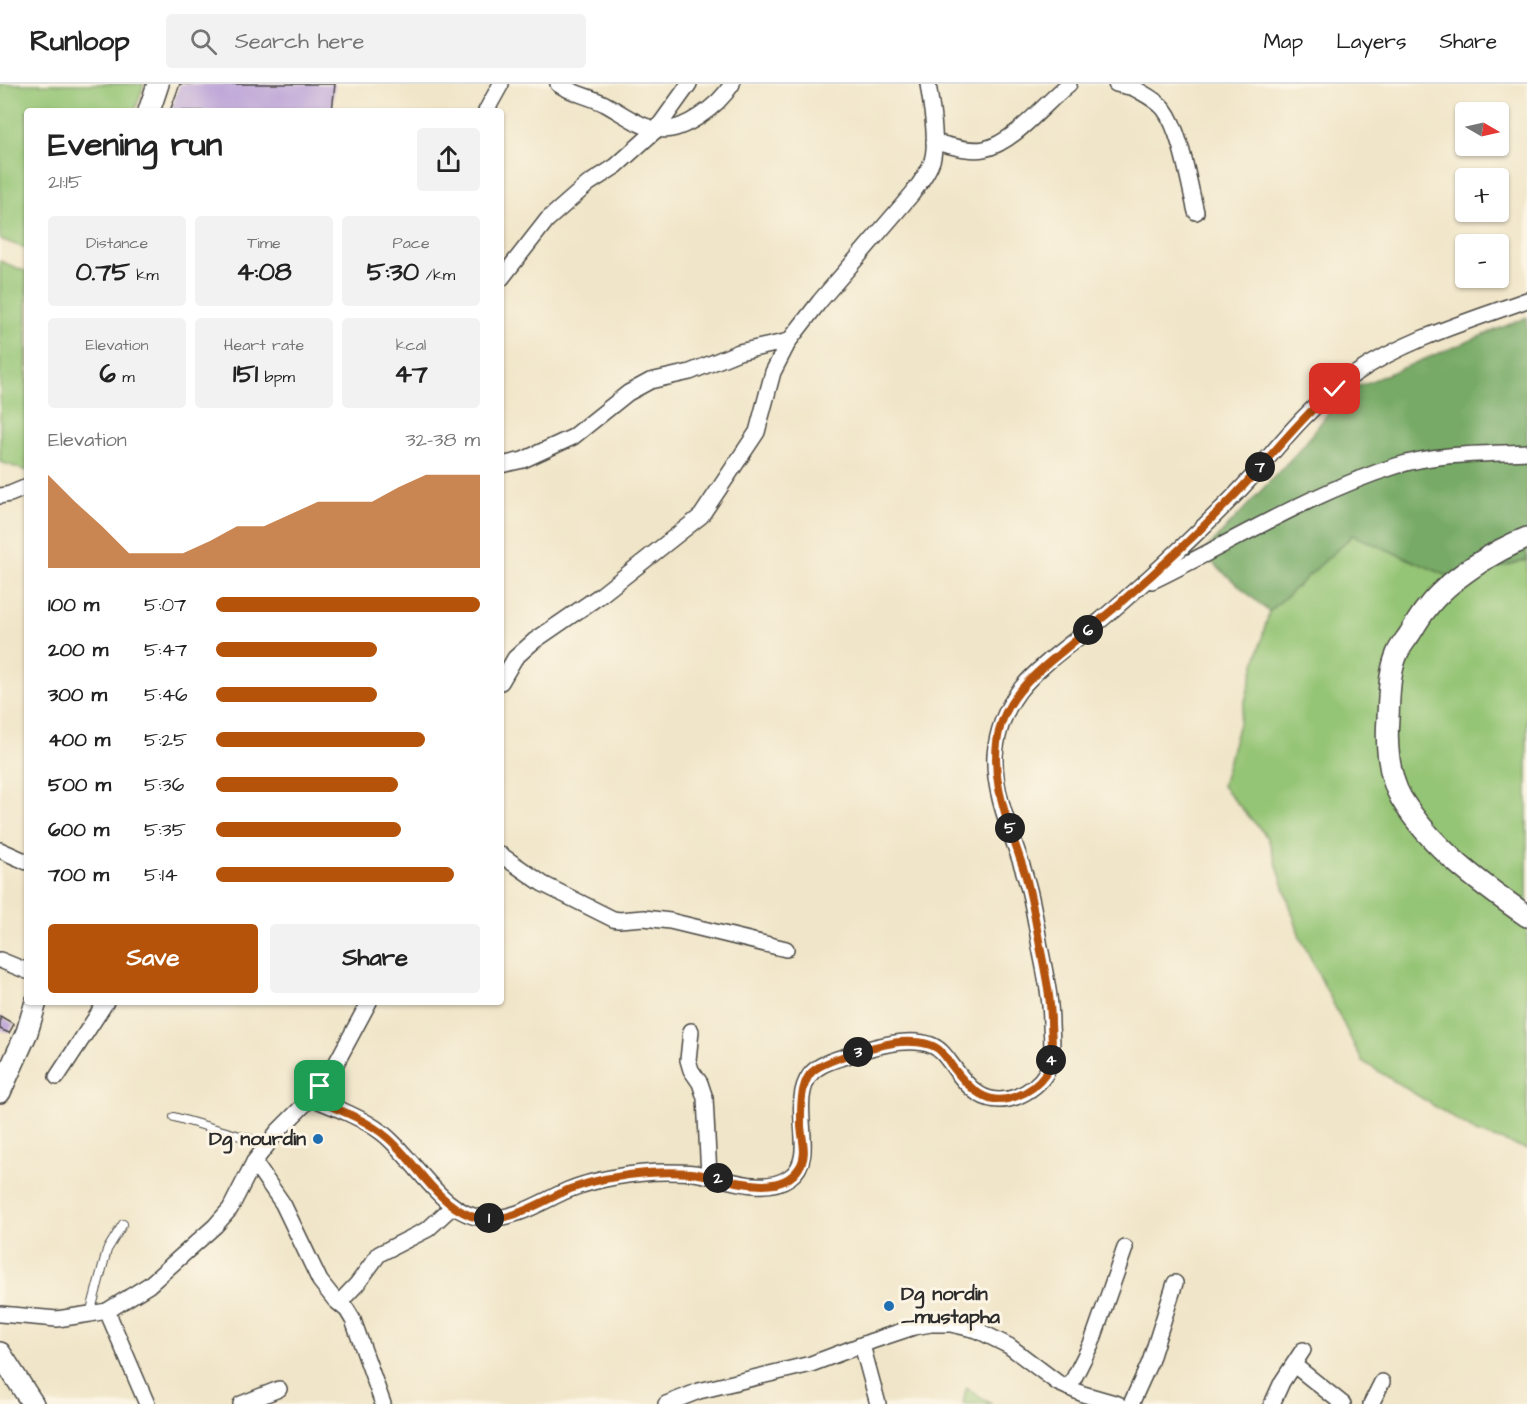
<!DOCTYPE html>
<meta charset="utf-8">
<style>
body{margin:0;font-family:"Architects Daughter",sans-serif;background:#f2f2f2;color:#222;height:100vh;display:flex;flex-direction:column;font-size:22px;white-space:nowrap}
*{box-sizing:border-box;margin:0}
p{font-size:20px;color:#767676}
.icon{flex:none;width:33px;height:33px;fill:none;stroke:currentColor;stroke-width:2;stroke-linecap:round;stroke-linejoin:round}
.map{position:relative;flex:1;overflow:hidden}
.drawer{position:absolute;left:24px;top:24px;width:480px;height:897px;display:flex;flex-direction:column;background:#fff;border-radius:6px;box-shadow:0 2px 4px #0004}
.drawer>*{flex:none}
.needle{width:39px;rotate:99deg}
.tools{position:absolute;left:1455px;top:18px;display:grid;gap:12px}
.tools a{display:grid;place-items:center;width:54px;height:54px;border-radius:6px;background:#fff;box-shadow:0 2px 4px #0004;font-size:30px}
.pin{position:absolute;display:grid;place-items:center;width:51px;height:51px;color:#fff;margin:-26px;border-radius:12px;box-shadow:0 3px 9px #0006}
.km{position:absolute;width:30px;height:30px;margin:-15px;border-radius:50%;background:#222;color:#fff;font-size:16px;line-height:30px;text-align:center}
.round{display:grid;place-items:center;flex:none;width:63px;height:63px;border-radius:6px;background:#f2f2f2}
.head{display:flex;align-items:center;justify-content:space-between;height:102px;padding:0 24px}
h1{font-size:33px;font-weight:800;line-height:45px}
.stats{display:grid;grid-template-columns:repeat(3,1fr);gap:9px;height:102px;padding:6px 24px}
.stats div{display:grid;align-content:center;border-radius:6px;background:#f2f2f2;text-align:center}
.stats b{font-size:26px;font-weight:800}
.stats small{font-size:16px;font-weight:400}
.stats p{font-size:16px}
.chart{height:168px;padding:12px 24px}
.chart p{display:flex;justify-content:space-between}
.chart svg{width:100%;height:108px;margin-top:6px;fill:#b45309;opacity:.7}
.button{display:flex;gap:12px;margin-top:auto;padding:12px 24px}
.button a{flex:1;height:69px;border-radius:6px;background:#b45309;color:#fff;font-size:24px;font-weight:800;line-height:69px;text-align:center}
.button a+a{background:#f2f2f2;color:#222}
ul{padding:0 24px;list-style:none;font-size:20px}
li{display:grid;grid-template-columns:96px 72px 1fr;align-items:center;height:45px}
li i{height:15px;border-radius:8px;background:#b45309}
header{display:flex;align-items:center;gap:36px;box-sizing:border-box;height:84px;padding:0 30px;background:#fff;border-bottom:2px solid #e0e0e0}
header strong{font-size:28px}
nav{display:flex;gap:33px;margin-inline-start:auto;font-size:21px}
.search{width:420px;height:54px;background:#f2f2f2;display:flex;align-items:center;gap:15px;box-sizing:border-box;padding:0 21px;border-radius:6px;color:#767676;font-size:22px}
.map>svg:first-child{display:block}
</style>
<header>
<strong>Runloop</strong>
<div class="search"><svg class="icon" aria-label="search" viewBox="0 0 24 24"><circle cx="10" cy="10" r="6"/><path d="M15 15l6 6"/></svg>Search here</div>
<nav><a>Map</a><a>Layers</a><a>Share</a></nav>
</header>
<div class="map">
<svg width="1527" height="1320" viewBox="0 0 1527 1320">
<rect width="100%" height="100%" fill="#fcf5e5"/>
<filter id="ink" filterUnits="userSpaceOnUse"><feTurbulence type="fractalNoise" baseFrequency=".0167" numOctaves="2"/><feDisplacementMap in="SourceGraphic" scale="12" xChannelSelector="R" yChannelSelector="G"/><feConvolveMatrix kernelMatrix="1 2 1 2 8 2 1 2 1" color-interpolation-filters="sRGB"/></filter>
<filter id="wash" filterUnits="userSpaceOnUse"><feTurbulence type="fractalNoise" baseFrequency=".008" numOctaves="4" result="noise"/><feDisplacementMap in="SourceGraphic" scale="24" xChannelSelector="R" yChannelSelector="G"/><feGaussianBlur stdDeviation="1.35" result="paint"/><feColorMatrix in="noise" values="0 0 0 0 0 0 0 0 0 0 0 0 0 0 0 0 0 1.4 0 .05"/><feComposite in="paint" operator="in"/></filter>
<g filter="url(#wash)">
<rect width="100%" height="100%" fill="#f0e5c8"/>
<!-- green -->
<g fill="#94c474" stroke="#607850" stroke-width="1.5">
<polygon points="0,0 144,0 135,27 27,27 27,165 0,155"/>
<polygon points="0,177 27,188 27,387 0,378"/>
<polygon points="1353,451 1455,495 1527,476 1527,1065 1476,1048 1362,977 1300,853 1268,754 1222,702 1269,528"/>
<polygon points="966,1303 991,1320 963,1320"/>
</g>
<!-- forest -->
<polygon fill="#7a6" stroke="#516a48" stroke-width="1.5" points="1527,233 1527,476 1455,495 1353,451 1269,528 1202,470 1303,362 1344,308"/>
<g id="blocks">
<!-- building -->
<g fill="#b59cd6">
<polygon points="180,0 335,0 332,27 170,27"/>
<polygon points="0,932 14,940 9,949 0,945"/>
</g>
</g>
</g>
<g filter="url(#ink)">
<use href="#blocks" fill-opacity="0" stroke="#494743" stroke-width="1.5"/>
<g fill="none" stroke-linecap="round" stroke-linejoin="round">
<defs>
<g id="lane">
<polyline points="174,1033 268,1060"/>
<polyline points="90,1230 107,1166 123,1140"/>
</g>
<g id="street">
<path d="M558 0C573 10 589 12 605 20 620 28 638 42 655 45 682 51 719 21 732 0"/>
<polyline points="1116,0 1134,4 1134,0"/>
<path d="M1134 4C1144 10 1157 16 1164 25 1181 47 1189 100 1196 128"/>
<polyline points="486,27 501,0"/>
<path d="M934 58C949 61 968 68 984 65 1014 59 1046 18 1069 0"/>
<polyline points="501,195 547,136 588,100 616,82 656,46 689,0"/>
<polyline points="501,381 523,376 573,353 628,309 650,297 690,288 739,268 789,257"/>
<polyline points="0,412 10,410 27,403"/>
<path d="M1152 497C1231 459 1312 408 1396 382 1437 369 1484 370 1527 368"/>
<path d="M501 598 515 574 534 557 601 511 701 432 757 348 773 288 789 257 820 217 912 110C920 99 928 89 932 77 938 57 931 20 928 0"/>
<polyline points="0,766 27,778"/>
<polyline points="501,771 543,800 613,835 619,836 644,834 670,837 786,865"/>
<polyline points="0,876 27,887"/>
<polyline points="691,947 688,976 691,986 700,999 705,1014 709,1092"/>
<polyline points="57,993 106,918"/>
<path d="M311 1014C334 1023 361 1033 381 1048 414 1072 441 1132 485 1134 516 1136 542 1117 568 1106 595 1095 636 1088 665 1088 675 1088 685 1088 694 1089 724 1093 763 1112 790 1093 819 1073 788 1021 810 991 817 981 833 976 844 973 867 964 908 952 931 961 941 965 946 973 952 981 968 1004 985 1024 1016 1013 1028 1008 1039 1001 1046 989 1054 974 1052 957 1051 941 1051 914 1045 889 1040 863 1036 840 1033 817 1026 795 1015 756 993 713 995 671 997 648 1005 626 1019 607 1038 582 1075 557 1101 536 1128 513 1155 489 1181 464 1207 439 1234 414 1257 387 1287 351 1316 316 1355 290 1407 255 1469 237 1527 216"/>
<polyline points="254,1078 283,1120 320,1197 335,1216 347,1226 353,1236 383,1320"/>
<polyline points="339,1219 357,1200 379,1170 428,1145 453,1122"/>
<polyline points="107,1227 147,1320"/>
<polyline points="0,1230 57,1235 90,1230 107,1227 149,1201 215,1142 230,1125 254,1078 278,1047 311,1014 332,987 369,918"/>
<polyline points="862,1261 878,1320"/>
<polyline points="1294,1281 1343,1320"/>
<polyline points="1069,1304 1092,1258 1125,1164"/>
<polyline points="241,1320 279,1305"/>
<polyline points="666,1320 699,1307 811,1280 872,1257 914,1243 931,1240 951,1240 977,1246 1009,1262 1058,1299 1083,1310 1118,1320"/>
<polyline points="1131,1320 1150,1278 1175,1199"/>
<polyline points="1272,1320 1282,1298 1303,1266"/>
<polyline points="1371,1320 1382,1298"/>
</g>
<g id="secondary">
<polyline points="149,27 158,0"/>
<path d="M1527 454C1495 466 1448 496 1427 524 1420 532 1415 542 1409 551 1405 557 1399 564 1397 570 1389 589 1389 613 1388 634 1386 659 1388 691 1401 714 1431 764 1480 799 1527 832"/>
<polyline points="0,1008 27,948 36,918"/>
<polyline points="0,1269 33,1320"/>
</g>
</defs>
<!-- lane casing -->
<use href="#lane" stroke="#494743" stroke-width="10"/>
<!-- street casing -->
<use href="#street" stroke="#494743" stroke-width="18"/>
<!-- secondary casing -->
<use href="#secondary" stroke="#494743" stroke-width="24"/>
<!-- lane -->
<use href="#lane" stroke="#fff" stroke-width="8"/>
<!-- street -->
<use href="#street" stroke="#fff" stroke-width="15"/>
<!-- secondary -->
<use href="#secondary" stroke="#fff" stroke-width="21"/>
</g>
</g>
<g fill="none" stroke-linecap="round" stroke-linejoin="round" filter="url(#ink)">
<defs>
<path id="route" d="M320 1002 310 1014C337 1025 366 1035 388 1054 416 1078 435 1118 471 1132 505 1144 541 1117 570 1105 594 1096 622 1091 647 1089 662 1088 677 1088 691 1089 722 1092 778 1117 799 1084 808 1071 802 1056 801 1042 801 1026 800 1003 810 990 821 976 882 960 900 958 910 957 926 958 935 963 943 967 947 975 952 982 969 1005 988 1024 1017 1012 1028 1008 1038 1001 1045 991 1054 976 1052 957 1051 940 1051 913 1045 888 1040 862 1036 839 1032 816 1026 793 1011 744 985 692 1001 640 1012 606 1043 583 1070 561 1127 515 1181 466 1232 414 1267 378 1296 338 1335 305"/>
</defs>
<!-- route casing -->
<use href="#route" stroke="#fff" stroke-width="12"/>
<!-- route -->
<use href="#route" stroke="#b45309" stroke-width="8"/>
</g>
<!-- markers -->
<g fill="#1f6fb2" stroke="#fcf5e5" stroke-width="2">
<circle cx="318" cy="1055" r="6"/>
<circle cx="889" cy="1222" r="6"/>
</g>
<g text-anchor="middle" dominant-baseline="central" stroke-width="6" stroke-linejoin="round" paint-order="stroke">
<!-- poi labels -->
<g font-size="20" font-weight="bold" fill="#2b2b2b" stroke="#fcf5e5" text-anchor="end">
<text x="306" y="1055">Dg nourdin</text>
<text x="901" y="1210" text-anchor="start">Dg nordin<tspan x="901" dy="23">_mustapha</tspan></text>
</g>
</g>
</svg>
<div class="tools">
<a><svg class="needle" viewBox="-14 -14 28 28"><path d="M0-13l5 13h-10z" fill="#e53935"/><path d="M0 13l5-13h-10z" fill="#767676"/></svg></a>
<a>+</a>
<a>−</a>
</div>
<div class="pin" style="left:320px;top:1002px;background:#1e9e55"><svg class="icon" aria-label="arrive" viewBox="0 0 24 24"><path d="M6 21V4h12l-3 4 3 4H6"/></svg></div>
<div class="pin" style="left:1335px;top:305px;background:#d93025"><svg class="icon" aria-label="check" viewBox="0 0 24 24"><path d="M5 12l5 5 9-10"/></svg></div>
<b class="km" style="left:489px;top:1134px">1</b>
<b class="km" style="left:718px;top:1094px">2</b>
<b class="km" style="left:858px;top:968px">3</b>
<b class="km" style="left:1051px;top:976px">4</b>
<b class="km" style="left:1010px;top:744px">5</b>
<b class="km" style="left:1088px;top:546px">6</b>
<b class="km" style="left:1260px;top:383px">7</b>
<section class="drawer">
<div class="head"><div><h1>Evening run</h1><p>21:15</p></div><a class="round"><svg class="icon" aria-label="share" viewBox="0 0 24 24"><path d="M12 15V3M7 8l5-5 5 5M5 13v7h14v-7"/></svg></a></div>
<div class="stats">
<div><p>Distance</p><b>0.75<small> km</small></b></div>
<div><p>Time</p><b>4:08</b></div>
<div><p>Pace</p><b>5:30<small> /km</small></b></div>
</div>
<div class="stats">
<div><p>Elevation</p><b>6<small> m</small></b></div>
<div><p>Heart rate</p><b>151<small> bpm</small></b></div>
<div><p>kcal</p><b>47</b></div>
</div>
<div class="chart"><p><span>Elevation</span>32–38 m</p>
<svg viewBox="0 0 160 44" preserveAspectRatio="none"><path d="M0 44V6L10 17L20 27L30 38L40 38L50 38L60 33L70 27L80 27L90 22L100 17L110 17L120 17L130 11L140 6L150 6L160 6V44z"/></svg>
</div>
<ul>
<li><b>100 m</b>5:07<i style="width:100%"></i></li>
<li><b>200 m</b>5:47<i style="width:61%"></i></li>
<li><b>300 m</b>5:46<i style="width:61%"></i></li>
<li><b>400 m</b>5:25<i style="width:79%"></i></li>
<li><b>500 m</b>5:36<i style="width:69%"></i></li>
<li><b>600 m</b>5:35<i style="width:70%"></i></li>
<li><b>700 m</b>5:14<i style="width:90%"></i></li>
</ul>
<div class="button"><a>Save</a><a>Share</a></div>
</section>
</div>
